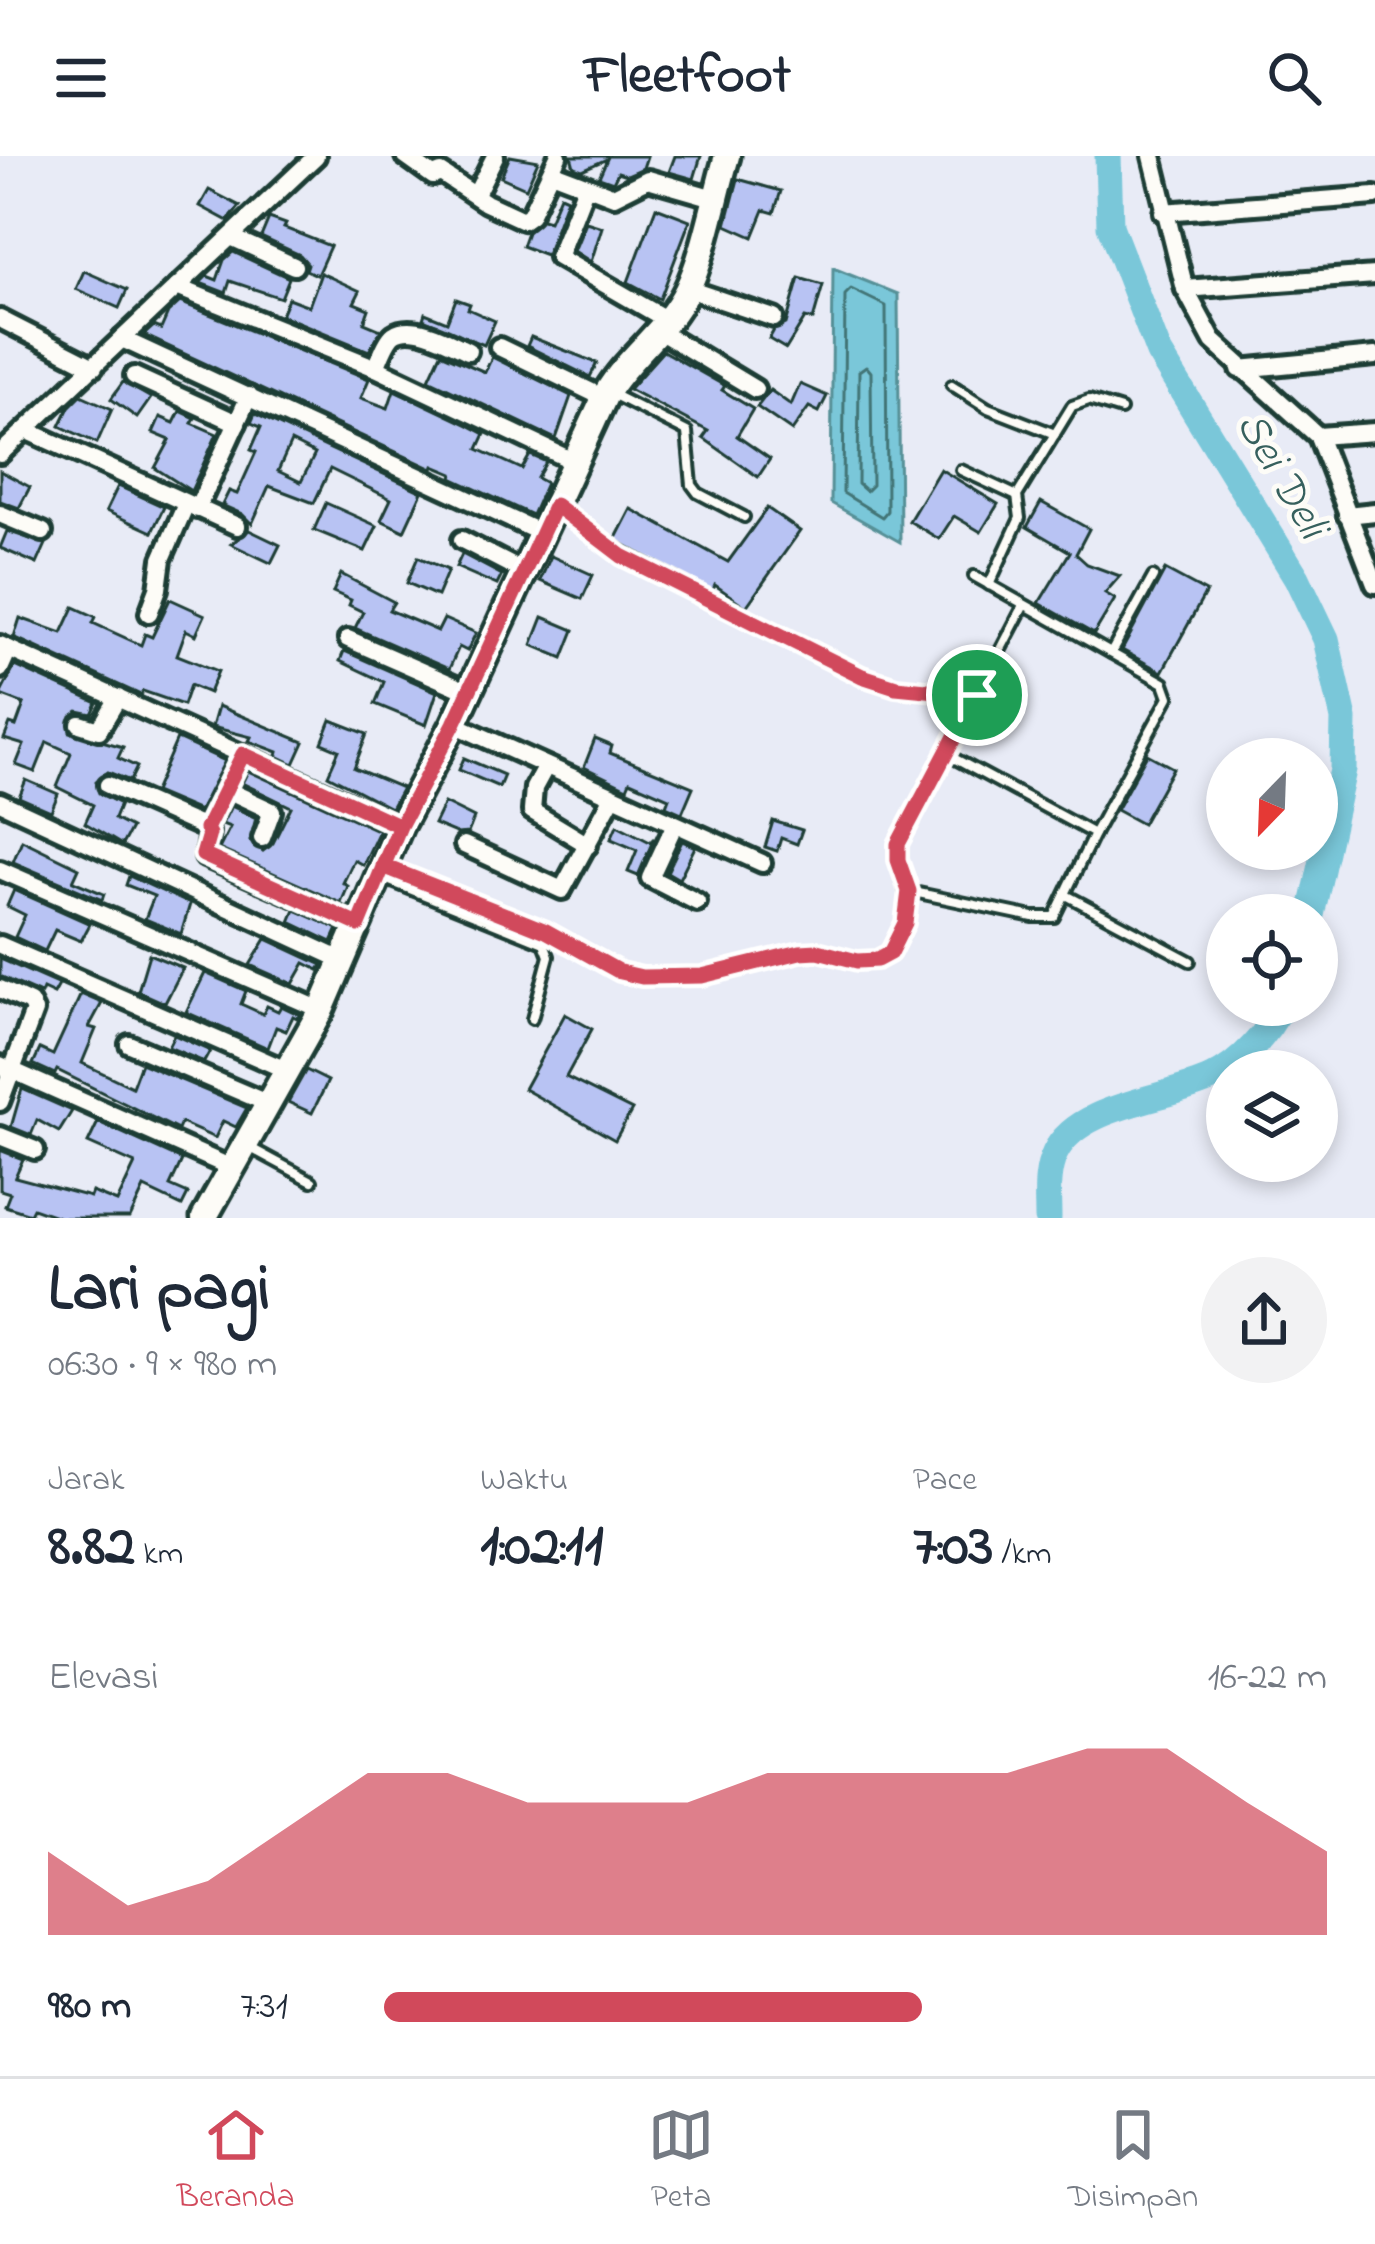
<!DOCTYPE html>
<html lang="id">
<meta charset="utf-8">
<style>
body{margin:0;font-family:"Indie Flower",sans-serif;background:#f2f2f3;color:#1f2937;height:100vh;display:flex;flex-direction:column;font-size:45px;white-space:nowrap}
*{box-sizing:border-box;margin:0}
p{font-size:39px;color:#747a83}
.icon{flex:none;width:66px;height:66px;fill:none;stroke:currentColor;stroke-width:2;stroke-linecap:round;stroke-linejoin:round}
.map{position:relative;height:1062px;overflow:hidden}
.details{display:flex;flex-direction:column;background:#fff;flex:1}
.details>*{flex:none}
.needle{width:78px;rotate:203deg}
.buttons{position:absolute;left:1206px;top:582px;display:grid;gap:24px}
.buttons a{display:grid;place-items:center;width:132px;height:132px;border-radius:50%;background:#fff;box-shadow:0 6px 18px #0003;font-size:60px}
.pin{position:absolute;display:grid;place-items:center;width:102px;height:102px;color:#fff;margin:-51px;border:6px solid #fff;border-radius:50%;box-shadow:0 3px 12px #0007}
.round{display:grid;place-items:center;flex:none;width:126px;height:126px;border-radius:63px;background:#f2f2f3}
.head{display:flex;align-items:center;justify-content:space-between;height:204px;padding:0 48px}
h1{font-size:66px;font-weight:800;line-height:90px}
.figures{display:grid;grid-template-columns:repeat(3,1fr);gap:18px;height:204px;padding:12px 48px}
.figures div{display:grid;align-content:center}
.figures b{font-size:60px;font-weight:800}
.figures small{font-size:33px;font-weight:400}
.figures p{font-size:33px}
.chart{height:336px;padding:24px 48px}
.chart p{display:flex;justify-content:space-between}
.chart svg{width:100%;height:216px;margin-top:12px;fill:#d1495b;opacity:.7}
ul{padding:0 48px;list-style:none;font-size:39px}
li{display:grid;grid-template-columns:192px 144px 1fr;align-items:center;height:90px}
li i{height:30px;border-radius:15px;background:#d1495b}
header{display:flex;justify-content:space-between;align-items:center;height:156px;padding:0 48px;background:#fff;font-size:54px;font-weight:800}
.dock{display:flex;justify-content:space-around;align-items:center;height:168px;border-top:3px solid #e0e1e3;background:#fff;font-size:33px;color:#747a83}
.dock a{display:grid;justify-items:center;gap:6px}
.dock .selected{color:#d1495b}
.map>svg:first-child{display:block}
</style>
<header><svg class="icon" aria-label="menu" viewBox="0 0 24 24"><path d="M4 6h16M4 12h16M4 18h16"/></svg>Fleetfoot<svg class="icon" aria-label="search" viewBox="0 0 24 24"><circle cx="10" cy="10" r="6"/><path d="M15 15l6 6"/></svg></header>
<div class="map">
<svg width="1375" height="1062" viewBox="0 0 1375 1062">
<rect width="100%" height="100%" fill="#e8ebf6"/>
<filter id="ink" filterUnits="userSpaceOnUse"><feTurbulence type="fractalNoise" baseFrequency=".00833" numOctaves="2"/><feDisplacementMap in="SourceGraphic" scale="24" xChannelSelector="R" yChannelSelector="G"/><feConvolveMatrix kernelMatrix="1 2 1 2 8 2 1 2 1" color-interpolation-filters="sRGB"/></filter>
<g filter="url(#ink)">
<!-- water -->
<polygon fill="#7ac7d9" stroke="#569097" stroke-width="3" points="833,112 898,138 900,386 831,347"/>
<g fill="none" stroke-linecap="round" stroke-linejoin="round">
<!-- shore -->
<g stroke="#437476" stroke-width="3">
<polygon points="851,133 886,150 887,355 882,361 843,337 845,139"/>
<polygon points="866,210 871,216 872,329 866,335 858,328 859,215"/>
</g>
<!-- river -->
<g stroke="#7ac7d9" stroke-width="27">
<polyline points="1108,0 1110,70 1159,197 1297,422 1326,483 1344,563 1343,614 1311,759"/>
<path d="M1048 1062C1048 1040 1045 1018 1055 997 1078 948 1167 944 1212 922 1240 909 1269 876 1282 849"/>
</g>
</g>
<!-- building -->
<g fill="#b8c3f3" stroke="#1f3d34" stroke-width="3" fill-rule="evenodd">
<polygon points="510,0 538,5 526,32 501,21"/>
<polygon points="571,0 647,0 643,12 627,19 618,16 613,26 599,21 607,3 582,14 574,11"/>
<polygon points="675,0 701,0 694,23 669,16"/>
<polygon points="738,23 781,35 774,57 764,54 753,81 726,69"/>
<polygon points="209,34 240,50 228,65 200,50"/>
<polygon points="560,39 567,42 546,99 522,90 527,76 542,63 549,65"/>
<polygon points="656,51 690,64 660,143 628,126"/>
<polygon points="269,62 286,68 284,72 330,90 317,119 306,114 308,108 300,99 261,81"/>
<polygon points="586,66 602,71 591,106 574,95"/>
<polygon points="233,96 289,122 281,142 230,125 226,137 200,127 207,120 217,124 224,104"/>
<polygon points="84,115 127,134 119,152 76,133"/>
<polygon points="321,117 360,135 354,147 369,153 364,167 381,174 369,195 281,159 288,142 309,150"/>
<polygon points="799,122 823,129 813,164 805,162 786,193 769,183 774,174 786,168"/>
<polygon points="456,143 470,148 468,153 495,165 484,189 423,163 425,157 447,166"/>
<polygon points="180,146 369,223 361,242 388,252 394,234 468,269 485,278 478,293 522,313 530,299 546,306 537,322 546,327 532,359 452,322 453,318 434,310 433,313 144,179 154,170 161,173 168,157"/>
<polygon points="531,181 597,207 590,221 527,190"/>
<polygon points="663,195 725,230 722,234 753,253 737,280 770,303 758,321 703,282 708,275 629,233"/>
<polygon points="441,197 485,216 492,201 571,240 556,283 429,223"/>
<polygon points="123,226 151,242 137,262 111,243"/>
<polygon points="800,228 827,240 819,256 809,251 792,275 757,251 770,234 791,249"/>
<polygon points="81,239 112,253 97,287 60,270 69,251"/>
<polygon points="180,255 195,262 192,267 217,278 191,335 155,312 170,284 153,277 160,261 174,267"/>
<path d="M255 258 422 336 404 375 381 364 391 343 330 313 314 347 269 330 252 368 242 358 222 349 229 335 237 338 256 296 251 294 261 271 251 267ZM291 286 315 298 301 326 278 315Z"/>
<polygon points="940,313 998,348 981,376 954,360 939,383 909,365"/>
<polygon points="0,315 30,331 19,352 0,345"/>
<polygon points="118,330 164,351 152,376 106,355"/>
<polygon points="1041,346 1089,373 1076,398 1087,408 1120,420 1105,437 1115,443 1094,478 1039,447 1070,396 1027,371"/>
<polygon points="326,347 377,370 365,395 314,374"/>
<polygon points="767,352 800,375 746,451 715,429 712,436 615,384 631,353 728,406"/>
<polygon points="249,374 280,389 271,407 231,388"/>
<polygon points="7,375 46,388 37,408 0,392"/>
<polygon points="462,398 502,419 497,429 456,411"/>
<polygon points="551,400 593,419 582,443 540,425"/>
<polygon points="418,401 448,414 437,440 407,427"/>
<polygon points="1165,414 1206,436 1162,516 1122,494"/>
<polygon points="341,418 394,446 389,454 438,475 444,463 476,477 467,495 459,491 449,513 355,472 363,456 349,449 351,444 333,436"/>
<polygon points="170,443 205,459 196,479 186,474 177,499 218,515 209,537 190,529 183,549 143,535 141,539 14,481 20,462 62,477 74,451 96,461 93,467 141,489 145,478 152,481"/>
<polygon points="543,461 574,474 563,502 532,489"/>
<polygon points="344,495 437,536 426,569 375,548 384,526 340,505"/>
<polygon points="15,510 97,547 92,558 78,555 71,560 70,576 123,591 118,602 137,611 130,625 108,616 96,625 99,637 120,648 114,663 131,672 122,689 85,667 93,649 57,631 71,597 47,586 35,616 16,609 24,589 4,583 10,568 16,570 24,548 0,539"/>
<polygon points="218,550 304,586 294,608 277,600 278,596 249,585 251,581 212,571"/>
<polygon points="331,564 367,578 354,612 402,632 391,652 328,619 339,594 322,587"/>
<polygon points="177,583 225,605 199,655 154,636"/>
<polygon points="595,583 612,590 610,597 693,631 682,657 666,650 669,642 630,625 627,632 584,611"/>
<polygon points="1147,598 1173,612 1142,668 1116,654"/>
<polygon points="464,602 504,619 499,631 459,614"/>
<polygon points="248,615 379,675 363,709 354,704 343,727 348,730 341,747 219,693 230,671 222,668 231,650 256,662 250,685 263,695 273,687 291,651 242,627"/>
<polygon points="26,624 58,638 51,655 19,641"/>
<polygon points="444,647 474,662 468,677 458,678 434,668"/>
<polygon points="773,665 802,674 797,688 781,682 777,695 765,691"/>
<polygon points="617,669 650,686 654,682 638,720 628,716 637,694 611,683"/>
<polygon points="22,684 79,712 73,725 104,738 102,744 13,706"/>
<polygon points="682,685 695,691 679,723 667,716"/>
<polygon points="129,720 190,748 181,778 145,763 154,740 126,729"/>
<polygon points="14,734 90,768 81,785 55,774 45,795 15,781 25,759 7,750"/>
<polygon points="295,754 338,773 332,786 290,766"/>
<polygon points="266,783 322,809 319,814 305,807 293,828 250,809"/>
<polygon points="149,798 183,812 165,847 138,835"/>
<polygon points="0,803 59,829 54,838 43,833 41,838 0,820"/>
<polygon points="205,817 246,835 241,848 263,858 267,850 278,855 281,850 300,859 297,862 293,860 286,875 276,871 268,892 186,856"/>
<polygon points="81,838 102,847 89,871 96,873 82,907 132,931 141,907 247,952 236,971 223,965 215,982 181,967 178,974 57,914 55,918 33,908 40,893 53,899"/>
<polygon points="565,858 592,873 566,921 632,954 615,984 524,933"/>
<polygon points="174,879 210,895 204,906 168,891"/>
<polygon points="306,914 328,925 312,957 288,946"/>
<polygon points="22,933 72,955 59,976 37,964 31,979 11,971"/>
<polygon points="98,966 182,1004 170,1030 188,1038 182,1050 144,1032 130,1062 61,1062 33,1052 30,1058 5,1050 10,1037 0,1034 0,994 23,1003 15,1021 90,1041 92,1036 117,1046 135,1008 88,987"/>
</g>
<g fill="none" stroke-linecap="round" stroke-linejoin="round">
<defs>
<g id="lane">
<polyline points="952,229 988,252 1055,278"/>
<polyline points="614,239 687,276 692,329 698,337 744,361"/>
<polyline points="961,314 1017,340"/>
<polyline points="989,429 1020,362 1017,340 1072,250 1089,244 1121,254"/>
<polyline points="1111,497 1153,421"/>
<polyline points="977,539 1024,449"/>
<polyline points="948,599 1094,678"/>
<path d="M384 711C438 732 494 750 546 775 578 790 608 818 645 821 665 822 689 823 709 819 741 812 774 797 807 795 834 794 872 820 892 793 924 751 897 728 898 688L977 539 896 531 863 520 622 400 561 353"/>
<polyline points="380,721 544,787 549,800 532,863"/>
<polyline points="909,735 1033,761 1054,761 1094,678 1169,541 1164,527 974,420"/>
<polyline points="1066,739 1190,805"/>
<polyline points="247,990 312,1025"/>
</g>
<g id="street">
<polyline points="405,0 433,20 441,17 486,47 523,64 530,59 558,0"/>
<polyline points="1152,0 1185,133 1213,185 1318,280 1375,428"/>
<polyline points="551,16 614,40 648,23 714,42"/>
<polyline points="586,30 558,101 667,164"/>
<polyline points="476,38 495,0"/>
<polyline points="1163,56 1375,40"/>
<polyline points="231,81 294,110"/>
<polyline points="177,131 376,212 575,306"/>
<polyline points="688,133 774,162"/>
<polyline points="1185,133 1375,119"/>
<polyline points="0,163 94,211"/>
<polyline points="659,175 755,233"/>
<polyline points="122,183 541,377"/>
<polyline points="499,191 604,242"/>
<path d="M376 212C380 203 386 184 394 178 413 165 451 187 468 195"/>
<polyline points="1240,213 1375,200"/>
<polyline points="134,220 237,267"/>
<polyline points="26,274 237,370"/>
<polyline points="1318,280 1375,276"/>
<polyline points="0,298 316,0"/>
<polyline points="197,353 249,240"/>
<polyline points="0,358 43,376"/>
<polyline points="1347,359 1375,356"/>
<polyline points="462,384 522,415"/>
<polyline points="149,457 158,433 162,403 186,348"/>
<polyline points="348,483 469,536"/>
<polyline points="0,489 400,670"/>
<polyline points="0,513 9,493"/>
<polyline points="80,568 99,574 118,542"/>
<polyline points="454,568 762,707"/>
<polyline points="546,610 534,632 532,655 588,689"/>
<polyline points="108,629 205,672 209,676 205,701 359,769"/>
<polyline points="225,633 272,655 262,682"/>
<polyline points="0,646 342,804"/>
<polyline points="674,670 650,722 697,746"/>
<polyline points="205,672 243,598"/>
<polyline points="464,689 562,734 612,642"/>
<polyline points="0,714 321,854"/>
<polyline points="0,789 286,914"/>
<polyline points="0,833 30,847 34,855 0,946"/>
<polyline points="129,888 269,948"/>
<polyline points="0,909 232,1012"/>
<polyline points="0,980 35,994"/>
</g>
<path id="secondary" d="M204 1062 321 854 400 670 454 568 607 236C630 198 668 174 687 134 705 98 715 40 727 0"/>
</defs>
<!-- lane casing -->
<use href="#lane" stroke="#1f3d34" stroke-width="16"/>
<!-- street casing -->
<use href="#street" stroke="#1f3d34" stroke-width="26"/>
<!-- secondary casing -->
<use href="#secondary" stroke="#1f3d34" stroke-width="33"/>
<!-- lane -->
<use href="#lane" stroke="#fdfcf7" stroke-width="8"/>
<!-- street -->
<use href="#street" stroke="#fdfcf7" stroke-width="16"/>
<!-- secondary -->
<use href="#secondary" stroke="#fdfcf7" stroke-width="24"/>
</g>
</g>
<g fill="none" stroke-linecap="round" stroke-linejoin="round" filter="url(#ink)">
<defs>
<polyline id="route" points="977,539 896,531 862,520 622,400 555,349 454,568 400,670 359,769 203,699 209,678 206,673 243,598 400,670 383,710 546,775 620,816 642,821 702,820 800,796 818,795 857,805 877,804 890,797 905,767 909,735 898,704 898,688 977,539"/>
</defs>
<!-- route casing -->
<use href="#route" stroke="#fff" stroke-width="24"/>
<!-- route -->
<use href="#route" stroke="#d1495b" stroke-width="15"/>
</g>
<g text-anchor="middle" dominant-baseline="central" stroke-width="10" stroke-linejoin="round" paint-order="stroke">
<!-- water labels -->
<g font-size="45" font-style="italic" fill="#36605d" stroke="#fdfcf7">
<text transform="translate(1280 320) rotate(60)">Sei Deli</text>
</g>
</g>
</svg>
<div class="buttons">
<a><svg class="needle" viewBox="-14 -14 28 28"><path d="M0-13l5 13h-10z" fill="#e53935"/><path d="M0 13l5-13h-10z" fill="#747a83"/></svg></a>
<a><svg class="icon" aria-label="locate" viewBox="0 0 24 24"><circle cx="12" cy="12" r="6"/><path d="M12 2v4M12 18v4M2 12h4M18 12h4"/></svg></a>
<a><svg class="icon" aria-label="layers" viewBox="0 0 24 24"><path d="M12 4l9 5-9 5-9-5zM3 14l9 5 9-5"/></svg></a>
</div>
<div class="pin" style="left:977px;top:539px;background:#1e9e55"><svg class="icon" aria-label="arrive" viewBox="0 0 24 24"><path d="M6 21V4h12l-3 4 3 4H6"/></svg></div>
</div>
<section class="details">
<div class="head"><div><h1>Lari pagi</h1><p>06:30 · 9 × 980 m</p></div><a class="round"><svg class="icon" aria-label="share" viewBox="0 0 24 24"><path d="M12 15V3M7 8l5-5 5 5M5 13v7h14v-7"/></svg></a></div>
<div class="figures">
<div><p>Jarak</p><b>8.82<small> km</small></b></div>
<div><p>Waktu</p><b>1:02:11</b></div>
<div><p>Pace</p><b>7:03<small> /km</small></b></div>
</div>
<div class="chart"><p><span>Elevasi</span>16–22 m</p>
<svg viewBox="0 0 160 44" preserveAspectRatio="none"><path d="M0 44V27L10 38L20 33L30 22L40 11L50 11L60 17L70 17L80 17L90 11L100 11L110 11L120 11L130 6L140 6L150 17L160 27V44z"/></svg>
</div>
<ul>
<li><b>980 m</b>7:31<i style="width:57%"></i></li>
</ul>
</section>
<nav class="dock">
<a class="selected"><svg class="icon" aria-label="home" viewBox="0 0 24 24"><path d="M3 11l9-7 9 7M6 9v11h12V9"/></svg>Beranda</a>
<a><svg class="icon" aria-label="map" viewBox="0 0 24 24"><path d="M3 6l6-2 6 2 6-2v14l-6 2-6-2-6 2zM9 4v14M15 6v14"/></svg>Peta</a>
<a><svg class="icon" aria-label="saved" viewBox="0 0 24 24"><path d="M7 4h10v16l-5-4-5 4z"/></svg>Disimpan</a>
</nav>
